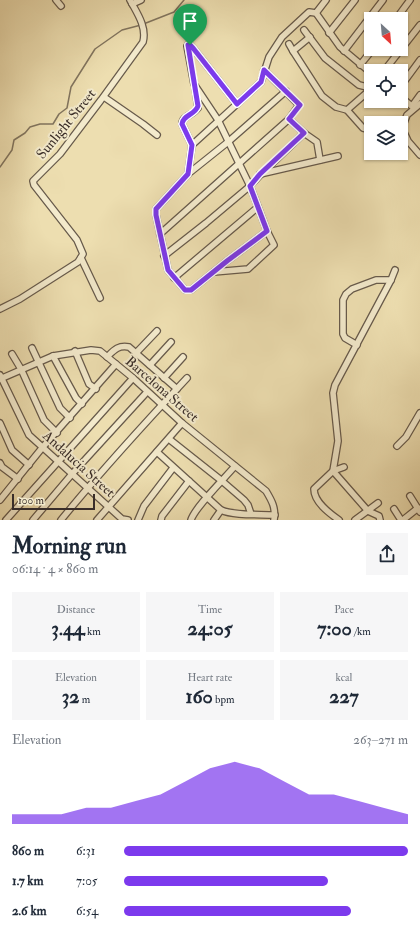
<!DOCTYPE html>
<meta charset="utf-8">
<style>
body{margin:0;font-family:"IM FELL Double Pica",serif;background:#f6f6f7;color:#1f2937;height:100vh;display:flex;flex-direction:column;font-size:15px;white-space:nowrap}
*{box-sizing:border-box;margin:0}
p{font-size:13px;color:#747a83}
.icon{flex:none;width:22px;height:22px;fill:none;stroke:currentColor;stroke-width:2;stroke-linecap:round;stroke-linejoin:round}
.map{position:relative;height:520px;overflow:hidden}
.details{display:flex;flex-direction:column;background:#fff;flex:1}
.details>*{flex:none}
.needle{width:26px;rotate:154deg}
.tools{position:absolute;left:364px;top:12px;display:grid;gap:8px}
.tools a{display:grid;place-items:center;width:44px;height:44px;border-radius:0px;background:#fff;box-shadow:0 1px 3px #0004;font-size:20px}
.scale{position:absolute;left:12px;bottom:10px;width:83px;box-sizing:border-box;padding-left:4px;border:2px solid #3a2e29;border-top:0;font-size:11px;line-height:14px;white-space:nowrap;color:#3a2e29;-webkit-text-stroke:3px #f3eacc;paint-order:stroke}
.pin{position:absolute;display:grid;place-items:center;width:34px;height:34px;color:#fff;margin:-41px -17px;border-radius:50% 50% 50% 0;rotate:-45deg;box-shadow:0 0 4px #0007}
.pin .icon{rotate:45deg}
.round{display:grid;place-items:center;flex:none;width:42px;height:42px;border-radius:0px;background:#f6f6f7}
.headline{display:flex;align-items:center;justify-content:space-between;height:68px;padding:0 12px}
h1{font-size:22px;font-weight:700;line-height:30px}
.stats{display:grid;grid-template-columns:repeat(3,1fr);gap:6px;height:68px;padding:4px 12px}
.stats div{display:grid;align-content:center;border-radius:0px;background:#f6f6f7;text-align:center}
.stats b{font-size:20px;font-weight:700}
.stats small{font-size:11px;font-weight:400}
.stats p{font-size:11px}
.chart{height:112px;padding:8px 12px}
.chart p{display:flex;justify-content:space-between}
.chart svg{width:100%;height:72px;margin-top:4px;fill:#7c3aed;opacity:.7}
ul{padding:0 12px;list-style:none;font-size:13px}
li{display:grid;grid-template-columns:64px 48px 1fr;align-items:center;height:30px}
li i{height:10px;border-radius:5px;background:#7c3aed}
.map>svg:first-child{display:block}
</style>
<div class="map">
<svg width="420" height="520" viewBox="0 0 420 520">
<rect width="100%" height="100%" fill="#eddeb0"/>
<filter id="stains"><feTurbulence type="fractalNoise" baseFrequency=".005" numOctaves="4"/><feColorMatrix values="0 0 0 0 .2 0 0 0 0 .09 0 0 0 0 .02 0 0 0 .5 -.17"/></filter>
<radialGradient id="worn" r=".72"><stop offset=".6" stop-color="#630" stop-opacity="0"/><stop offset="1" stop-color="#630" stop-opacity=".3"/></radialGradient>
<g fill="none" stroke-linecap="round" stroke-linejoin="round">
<!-- stream -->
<g stroke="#81745e" stroke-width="1.5">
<polyline points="146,23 174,12 184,0"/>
<polyline points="0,167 12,150 14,140 25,133 30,127 40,124 53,124 59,114 67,108 71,87 95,49 122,30 141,25"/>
</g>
<defs>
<g id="street">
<polyline points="56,0 61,6"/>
<polyline points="132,4 141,0"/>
<polyline points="316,13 326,0"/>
<polyline points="396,19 410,0"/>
<polyline points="304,30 325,58 359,85 371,88"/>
<polyline points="329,33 355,0"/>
<polyline points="289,44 293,51 310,37"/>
<polyline points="188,45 187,46 194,84 218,120 250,186 258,207"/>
<polyline points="188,45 190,45 193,48 237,104"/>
<polyline points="293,51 322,96 336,107 347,110 363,128 371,130"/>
<polyline points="344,51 383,0"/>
<polyline points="360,65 373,49"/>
<polyline points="384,71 420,25"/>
<polyline points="401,86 420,60"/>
<polyline points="104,97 143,124 157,135"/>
<polyline points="401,97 414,108"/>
<polyline points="420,104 407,115 402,128 408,141 420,155"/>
<polyline points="412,106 420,95"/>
<polyline points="347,110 371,89"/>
<polyline points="289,119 304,133 317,142 320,160"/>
<path d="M192 145 182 124C182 116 193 115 198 108L195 87"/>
<polyline points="188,174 192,145 261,82 269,57 282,37 309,12 316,13 340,47 371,73"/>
<polyline points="260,174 338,156"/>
<polyline points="267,231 227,261 191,290 185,290 168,270 156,215 156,209 188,174 228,142 286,91"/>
<polyline points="160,234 289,119 299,105 264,70"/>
<polyline points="164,256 206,223 250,186 260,175 304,133"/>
<polyline points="81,258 100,298"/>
<polyline points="174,278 258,207 267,231 274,245 248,269 214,272"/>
<path d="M0 309 20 299 78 262 83 254 77 240 34 185 33 181 60 154 101 100 143 42C147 27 137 13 130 0"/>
<polyline points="357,345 345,338 343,334 343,300 346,294 352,289 376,280 391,280"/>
<polyline points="32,348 60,408 70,418"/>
<polyline points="75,351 89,384 96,389"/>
<polyline points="136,353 157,331"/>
<polyline points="12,354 21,369 44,420 57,433"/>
<polyline points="53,356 76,398 82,404"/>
<path d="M107 357C114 350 118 345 129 347L177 389"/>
<polyline points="150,365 171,342"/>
<polyline points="0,375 29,435 122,519 128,520"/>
<polyline points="164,378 183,357"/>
<path d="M0 379 53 356 91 350 100 351 133 378 182 423 266 491C272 501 276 508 274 520"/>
<polyline points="0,423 12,450 29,465"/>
<polyline points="169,439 222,481 244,500 248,505 251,514"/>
<polyline points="397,446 406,437 420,413"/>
<path d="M157 452 221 510C234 516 260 514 275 515"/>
<polyline points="0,463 2,467 18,479"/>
<polyline points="410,496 420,512"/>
<polyline points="0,500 42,448 116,364"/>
<polyline points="394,509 401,520"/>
<polyline points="6,520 133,378"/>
<polyline points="33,520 72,474 147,392"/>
<path d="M61 520C101 471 144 424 187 378"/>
<polyline points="97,520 182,423"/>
<polyline points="138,520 144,506 173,468"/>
<polyline points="161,520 162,516 189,481"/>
<path d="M191 520C195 507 225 478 235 466"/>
<polyline points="214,520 221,510"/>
<path d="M339 520C329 513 314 502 314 489L333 471 344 467"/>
<polyline points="355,520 378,503"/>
<polyline points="380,520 379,516 368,511 333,471 338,441 333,393 335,385 391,280 395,270"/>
<polyline points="403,520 418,508"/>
</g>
</defs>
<!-- street casing -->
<use href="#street" stroke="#675a4b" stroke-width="8"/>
<!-- street -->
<use href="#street" stroke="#f3eacc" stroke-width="5.5"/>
</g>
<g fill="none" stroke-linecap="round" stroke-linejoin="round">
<defs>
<path id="route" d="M188 45H190L193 48 237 104 261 82 264 70 300 105 289 119 304 133 260 174 250 186 267 231 227 261 191 290H185L168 270 156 215V209L188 174 192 145 182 124C183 115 195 115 198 106Z"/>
</defs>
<!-- route casing -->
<use href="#route" stroke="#fff" stroke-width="8"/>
<!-- route -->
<use href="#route" stroke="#7c3aed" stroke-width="5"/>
</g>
<g text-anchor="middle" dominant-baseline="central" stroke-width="4" stroke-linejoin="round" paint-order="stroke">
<!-- street labels -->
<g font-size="14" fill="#3a2e29" stroke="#f3eacc">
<text transform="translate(66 124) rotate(-51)">Sunlight Street</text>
<text transform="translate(162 389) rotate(41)">Barcelona Street</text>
<text transform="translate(79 464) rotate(42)">Andalucia Street</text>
</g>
</g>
<rect width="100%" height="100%" filter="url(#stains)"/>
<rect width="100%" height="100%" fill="url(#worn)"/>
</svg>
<div class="tools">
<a><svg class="needle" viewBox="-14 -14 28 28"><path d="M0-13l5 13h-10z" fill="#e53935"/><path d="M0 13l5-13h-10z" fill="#747a83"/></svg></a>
<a><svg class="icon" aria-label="locate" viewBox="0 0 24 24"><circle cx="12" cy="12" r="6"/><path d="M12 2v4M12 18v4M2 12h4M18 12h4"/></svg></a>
<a><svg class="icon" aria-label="layers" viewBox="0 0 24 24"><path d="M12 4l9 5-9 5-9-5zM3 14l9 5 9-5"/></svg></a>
</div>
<div class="scale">100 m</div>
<div class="pin" style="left:190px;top:45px;background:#1e9e55"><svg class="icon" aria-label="arrive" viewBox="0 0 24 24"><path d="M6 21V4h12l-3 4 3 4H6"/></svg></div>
</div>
<section class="details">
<div class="headline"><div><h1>Morning run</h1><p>06:14 · 4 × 860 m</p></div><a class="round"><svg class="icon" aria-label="share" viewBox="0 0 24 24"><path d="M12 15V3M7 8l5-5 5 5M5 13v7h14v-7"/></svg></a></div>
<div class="stats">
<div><p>Distance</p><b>3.44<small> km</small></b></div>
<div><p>Time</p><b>24:05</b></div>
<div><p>Pace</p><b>7:00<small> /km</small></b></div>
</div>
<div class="stats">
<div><p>Elevation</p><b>32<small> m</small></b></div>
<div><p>Heart rate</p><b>160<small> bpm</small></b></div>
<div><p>kcal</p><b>227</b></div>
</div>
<div class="chart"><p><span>Elevation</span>263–271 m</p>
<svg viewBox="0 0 160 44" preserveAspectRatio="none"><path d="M0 44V38L10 38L20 38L30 34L40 34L50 30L60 26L70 18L80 10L90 6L100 10L110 18L120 26L130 26L140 30L150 34L160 38V44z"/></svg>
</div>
<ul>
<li><b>860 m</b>6:31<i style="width:100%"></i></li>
<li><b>1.7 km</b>7:05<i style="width:72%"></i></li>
<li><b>2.6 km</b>6:54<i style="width:80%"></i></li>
</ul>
</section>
